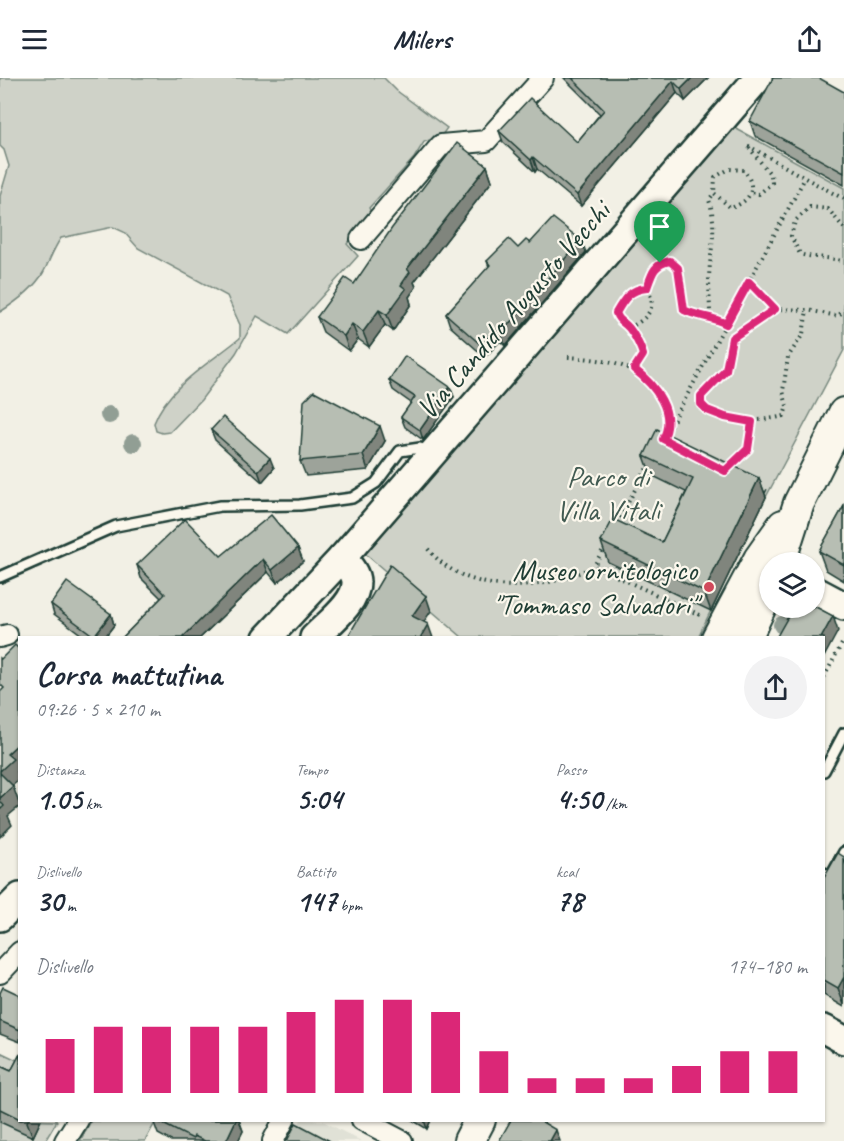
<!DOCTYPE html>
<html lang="it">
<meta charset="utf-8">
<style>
body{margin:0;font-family:Caveat,sans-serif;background:#f2f2f3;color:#1f2937;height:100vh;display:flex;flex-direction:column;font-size:22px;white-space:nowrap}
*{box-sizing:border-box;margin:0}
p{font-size:20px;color:#747a83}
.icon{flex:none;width:33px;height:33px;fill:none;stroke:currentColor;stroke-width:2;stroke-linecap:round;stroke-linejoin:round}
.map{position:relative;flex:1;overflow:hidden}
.details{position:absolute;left:18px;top:558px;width:807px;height:486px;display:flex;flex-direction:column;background:#fff;border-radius:0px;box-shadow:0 2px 4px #0004}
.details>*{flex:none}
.controls{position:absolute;left:759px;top:474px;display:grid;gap:12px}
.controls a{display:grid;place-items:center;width:66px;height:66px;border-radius:50%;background:#fff;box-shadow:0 2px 4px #0004;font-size:30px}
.pin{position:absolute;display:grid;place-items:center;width:51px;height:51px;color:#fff;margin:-62px -26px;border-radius:50% 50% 50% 0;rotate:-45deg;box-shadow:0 0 6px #0007}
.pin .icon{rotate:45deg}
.round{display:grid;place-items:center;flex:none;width:63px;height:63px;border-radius:32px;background:#f2f2f3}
.summary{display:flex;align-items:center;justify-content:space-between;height:102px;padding:0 18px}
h1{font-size:33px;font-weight:800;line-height:45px}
.metrics{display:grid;grid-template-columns:repeat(3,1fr);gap:9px;height:102px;padding:6px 18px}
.metrics div{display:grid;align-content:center}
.metrics b{font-size:30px;font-weight:800}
.metrics small{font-size:16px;font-weight:400}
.metrics p{font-size:16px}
.chart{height:168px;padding:12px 18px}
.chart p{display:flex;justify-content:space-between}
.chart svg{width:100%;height:108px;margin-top:6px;stroke:#db2777;stroke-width:6}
header{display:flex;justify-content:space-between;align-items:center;height:78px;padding:0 18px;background:#fff;font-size:27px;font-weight:800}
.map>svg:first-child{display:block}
</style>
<header><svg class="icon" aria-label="menu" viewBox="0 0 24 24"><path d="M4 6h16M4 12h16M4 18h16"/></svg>Milers<svg class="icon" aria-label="share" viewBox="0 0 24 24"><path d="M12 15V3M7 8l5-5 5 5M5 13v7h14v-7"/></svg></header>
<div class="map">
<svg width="844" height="1063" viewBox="0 0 844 1063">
<rect width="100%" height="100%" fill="#f2f0e5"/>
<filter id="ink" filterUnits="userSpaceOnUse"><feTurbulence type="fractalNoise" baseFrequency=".0167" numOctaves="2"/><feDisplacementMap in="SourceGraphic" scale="12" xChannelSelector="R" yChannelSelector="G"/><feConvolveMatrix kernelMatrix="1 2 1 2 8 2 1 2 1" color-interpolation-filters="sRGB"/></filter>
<g filter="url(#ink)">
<!-- built -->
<polygon fill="#e0e1d6" points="301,1042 323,1043 361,1063 290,1063"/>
<!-- green -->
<g fill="#cfd2c8" stroke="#77887e" stroke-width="1.5">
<path d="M0 0H384L397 13 447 50 442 57 424 64 414 80 369 130 372 137 347 166 358 178 288 256 257 238 236 275 201 322 170 354 162 355 156 353 154 345C168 308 211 284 240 260V247L227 218 138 170 124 154 113 149 61 160C52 173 50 183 43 195 33 212 16 224 0 234V118L9 88 4 72 0 68Z"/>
<polygon points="733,49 844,110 844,272 766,419 698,559 462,559 362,473 418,414"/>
<polygon points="0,974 19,983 20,1042 57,1043 45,1063 0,1063"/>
<polygon points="91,1043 156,1043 145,1063 80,1063"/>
</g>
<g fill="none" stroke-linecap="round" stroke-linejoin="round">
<defs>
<g id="lane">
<polyline points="0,499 116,448 220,428 300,427 352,420 376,405 400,373 420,370 431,373"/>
<polyline points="824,693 844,655"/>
<polyline points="824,795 830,799 844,774"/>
</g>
<g id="street">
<polyline points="361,161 441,67 486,63 543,0"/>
<polyline points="0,559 7,557"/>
<polyline points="0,895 20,874"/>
<polyline points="362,1042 402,1063"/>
<polyline points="65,1063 78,1042"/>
<polyline points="273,1063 284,1042"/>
</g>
<g id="secondary">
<polyline points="814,512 844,528"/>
<polyline points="267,560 342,480 758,0"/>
<path d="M314 560C327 546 357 525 356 504 356 495 348 487 342 480"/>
<polyline points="0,839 20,819"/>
<polyline points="824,951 844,962"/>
</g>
<g id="primary">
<polyline points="780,484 799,425 844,335"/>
<polyline points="717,560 759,481 783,447"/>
<polyline points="746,560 770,509"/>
<polyline points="469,1063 480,1042"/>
</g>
</defs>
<!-- lane casing -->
<use href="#lane" stroke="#1f3d34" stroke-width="14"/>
<!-- street casing -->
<use href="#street" stroke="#1f3d34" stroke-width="24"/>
<!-- secondary casing -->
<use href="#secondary" stroke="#1f3d34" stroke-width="32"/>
<!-- primary casing -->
<use href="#primary" stroke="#1f3d34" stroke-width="34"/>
<!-- path -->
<g stroke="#1f3d34" stroke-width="4" stroke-dasharray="1.5 4.5" stroke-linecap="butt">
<polyline points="752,115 759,116 772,105 771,97 747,67 805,100"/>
<path d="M844 150 828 131 810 129 795 143 791 158 800 176C815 181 829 178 844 184"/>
<path d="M749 204 775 231 732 260 726 292 701 318V326C722 347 757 344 784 338L787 328 783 313 788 279 803 256 807 232"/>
<path d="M647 210C652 195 654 186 670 183L678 190 684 232C698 239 712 238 726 246"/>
<polyline points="775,231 807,232 838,238 844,232"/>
<path d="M710 238C710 226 709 213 709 200 710 172 718 150 709 122L714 115 731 130C752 122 757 110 744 92L729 91 715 99 714 115"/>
<path d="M629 250C648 240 658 230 647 210 630 212 624 220 616 235 619 244 623 243 629 250 634 256 641 269 643 277L634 291"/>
<path d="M568 279C619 282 664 292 668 352"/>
<polyline points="665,358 805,100 844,121"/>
<polyline points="730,389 748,371 752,344"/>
<polyline points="760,410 770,415"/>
<polyline points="617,445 649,386"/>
<polyline points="605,468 594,488 700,537"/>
<path d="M428 471C467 519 543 515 594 488"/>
<polyline points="824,599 844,562"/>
</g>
<!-- lane -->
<use href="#lane" stroke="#fbf7ec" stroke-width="9"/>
<!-- street -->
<use href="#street" stroke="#fbf7ec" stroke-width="20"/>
<!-- secondary -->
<use href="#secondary" stroke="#fbf7ec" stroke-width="27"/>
<!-- primary -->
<use href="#primary" stroke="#fbf7ec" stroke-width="30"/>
</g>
<!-- trees -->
<g fill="#919e94">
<circle cx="109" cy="337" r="9"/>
<circle cx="133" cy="365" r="9"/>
<circle cx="782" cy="547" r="9"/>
</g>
<!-- wall -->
<g fill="#9da39a" stroke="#1f3d34" stroke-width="1.5">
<polygon points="564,0 708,0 685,23 677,15 581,128 537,91 535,94 503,64 499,53 577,64 600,36"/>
<polygon points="844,14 844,107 755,58 750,43"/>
<polygon points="487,88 492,103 414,204 416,209 409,219 411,226 393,253 385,247 369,269 358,261 349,273 323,254 317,239"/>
<polygon points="530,165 586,174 505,268 500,263 485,279 450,248 446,236 489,189 487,183"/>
<polygon points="389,302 450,309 454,319 423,362 405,349 401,339 411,325 393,312"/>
<polygon points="211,352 274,390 262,404 215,362"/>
<polygon points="385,363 368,392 306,398 300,383"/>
<polygon points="644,378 759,400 766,419 711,533 608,484 601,464 662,464 686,414 651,397"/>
<polygon points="844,428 844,503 826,492 819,473"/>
<polygon points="298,470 303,483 277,505 268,494 200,560 122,560 161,520 141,500 137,487"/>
<polygon points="51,526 111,536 114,547 104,560 86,560 54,536"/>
<polygon points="844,779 844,929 824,917 824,800"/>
<polygon points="0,915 20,917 20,964 0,956"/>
<polygon points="20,976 20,1042 41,1042 33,1059 0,1044 0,988 11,993"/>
<polygon points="153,1042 239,1042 243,1053 238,1063 171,1063 158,1056"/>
<polygon points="412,1042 431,1042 427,1051"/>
</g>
<!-- shaded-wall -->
<g fill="#80857d" stroke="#1f3d34" stroke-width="1.5">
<polygon points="692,0 708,0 685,23 681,11"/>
<polygon points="673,3 677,15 581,128 577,117"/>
<polygon points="533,79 537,91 535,94 531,82"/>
<polygon points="487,88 492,103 414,204 416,209 409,219 411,226 393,253 387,237 407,191"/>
<polygon points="581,162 586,174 505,268 501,255"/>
<polygon points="379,232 385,247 369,269 363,254"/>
<polygon points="352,246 358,261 349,273 344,258"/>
<polygon points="495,251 500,263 485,279 481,267"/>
<polygon points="450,309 454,319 423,362 420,352"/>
<polygon points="380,348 385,363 368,392 363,377"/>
<polygon points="270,380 274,390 262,404 258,393"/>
<polygon points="759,400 766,419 711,533 704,514"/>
<polygon points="298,470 303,483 277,505 272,492"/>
<polygon points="263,481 268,494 200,560 182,560"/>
<polygon points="426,518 431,533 418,553 412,538"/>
<polygon points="111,536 114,547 104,560 95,560 94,558"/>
<polygon points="833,538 838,553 824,579 824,560 821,560"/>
<polygon points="428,546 433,560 420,560"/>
<polygon points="20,664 20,690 17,693 20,701 6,713 0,696 0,693 7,676"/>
<polygon points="13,708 20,728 8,738 12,747 0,759 0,720"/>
<polygon points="844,899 844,927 838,910"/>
<polygon points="28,1042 41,1042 33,1059 27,1044"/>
<polygon points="236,1042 239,1042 243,1053 238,1063 226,1063"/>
<polygon points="424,1042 431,1042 427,1051"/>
<polygon points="556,1052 560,1063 550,1063"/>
</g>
<!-- building -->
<g fill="#b7beb3" stroke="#1f3d34" stroke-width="1.5">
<polygon points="572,0 692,0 681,11 673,3 577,117 533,79 531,82 499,53 530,20 577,64 604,32"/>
<polygon points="773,0 819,0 844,14 844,95 750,43"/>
<polygon points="457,65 487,88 407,191 410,194 401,207 406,211 387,237 379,232 363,254 352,246 344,258 317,239 345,200 354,206 392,150"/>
<polygon points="553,140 581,162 501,255 495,251 481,267 446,236 490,187 487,183 509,161 518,170 526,162 530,165"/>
<polygon points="405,278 450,309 420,352 401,339 415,319 389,302"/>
<polygon points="314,313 380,348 363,377 300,383 304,323"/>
<polygon points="223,339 270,380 258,393 211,352"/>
<polygon points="657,351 759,400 704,514 601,464 613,441 662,464 693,401 644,378"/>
<polygon points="844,428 844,487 819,473"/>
<polygon points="271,437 298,470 272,492 263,481 182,560 122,560 165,516 137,487 185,441 221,478"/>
<polygon points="390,487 426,518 412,538 428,546 420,560 347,560"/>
<polygon points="67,504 111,536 94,558 51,526"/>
<polygon points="814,528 833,538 821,560 776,560 793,530 814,530"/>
<polygon points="15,567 20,572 20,664 7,676 13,681 0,693 0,614 4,610 0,606 0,580 1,581"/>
<polygon points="0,695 13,708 0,720"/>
<polygon points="0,723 4,728 0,732"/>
<polygon points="838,775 844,779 844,899 838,910 824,902 824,800"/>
<polygon points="3,909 20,917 20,952 0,943 0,915"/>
<polygon points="20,976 20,1041 0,1031 0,988 11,993"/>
<polygon points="155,1042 236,1042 226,1063 205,1063 194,1058 193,1061"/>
<polygon points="511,1042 539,1042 556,1052 550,1063 499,1063"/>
<polygon points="296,1045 330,1063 287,1063"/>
</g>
</g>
<g fill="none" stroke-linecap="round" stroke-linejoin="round" filter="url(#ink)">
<defs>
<path id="route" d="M670 183 678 190 684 232C698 239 712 238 726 246L749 204 775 231 732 260 726 292 701 318V326L707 332 725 339 752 344 748 371 725 393 663 361C677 335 655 307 634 291L643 277C641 269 634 256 629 250 623 243 619 244 616 235 624 221 630 211 647 210 652 195 654 186 670 183Z"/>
</defs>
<!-- route casing -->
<use href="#route" stroke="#fff" stroke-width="12"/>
<!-- route -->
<use href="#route" stroke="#db2777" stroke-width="8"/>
</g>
<!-- markers -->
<circle fill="#d1495b" stroke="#fbf7ec" stroke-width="2" cx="709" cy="509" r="6"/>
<g text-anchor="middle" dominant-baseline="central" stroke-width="4.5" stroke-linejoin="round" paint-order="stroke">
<!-- street labels -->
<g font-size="30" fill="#1f3d34" stroke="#fbf7ec">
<text transform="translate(513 232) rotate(-49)">Via Candido Augusto Vecchi</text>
</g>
<!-- park labels -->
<g font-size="30" fill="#425b52" stroke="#fbf7ec">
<text x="608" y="398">Parco di<tspan x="608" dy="34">Villa Vitali</tspan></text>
</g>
<!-- poi labels -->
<g font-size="30" fill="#1f3d34" stroke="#fbf7ec" text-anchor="end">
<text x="697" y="492">Museo ornitologico<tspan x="697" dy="34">"Tommaso Salvadori"</tspan></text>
</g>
</g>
</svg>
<div class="controls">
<a><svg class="icon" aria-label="layers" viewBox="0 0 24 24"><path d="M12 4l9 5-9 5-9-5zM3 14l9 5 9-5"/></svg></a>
</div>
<div class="pin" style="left:660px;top:185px;background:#1e9e55"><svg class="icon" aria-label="arrive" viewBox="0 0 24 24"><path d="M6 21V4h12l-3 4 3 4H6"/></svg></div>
<section class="details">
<div class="summary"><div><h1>Corsa mattutina</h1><p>09:26 · 5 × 210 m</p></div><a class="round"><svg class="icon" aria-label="share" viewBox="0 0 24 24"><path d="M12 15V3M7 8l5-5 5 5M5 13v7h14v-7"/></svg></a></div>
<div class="metrics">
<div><p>Distanza</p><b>1.05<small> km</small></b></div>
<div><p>Tempo</p><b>5:04</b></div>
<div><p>Passo</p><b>4:50<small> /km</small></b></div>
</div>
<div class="metrics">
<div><p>Dislivello</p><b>30<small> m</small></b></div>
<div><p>Battito</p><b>147<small> bpm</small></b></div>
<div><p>kcal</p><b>78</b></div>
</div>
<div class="chart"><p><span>Dislivello</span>174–180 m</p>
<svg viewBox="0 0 160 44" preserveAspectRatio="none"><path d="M5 44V22M15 44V17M25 44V17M35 44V17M45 44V17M55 44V11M65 44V6M75 44V6M85 44V11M95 44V27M105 44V38M115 44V38M125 44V38M135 44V33M145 44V27M155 44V27"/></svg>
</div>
</section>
</div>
